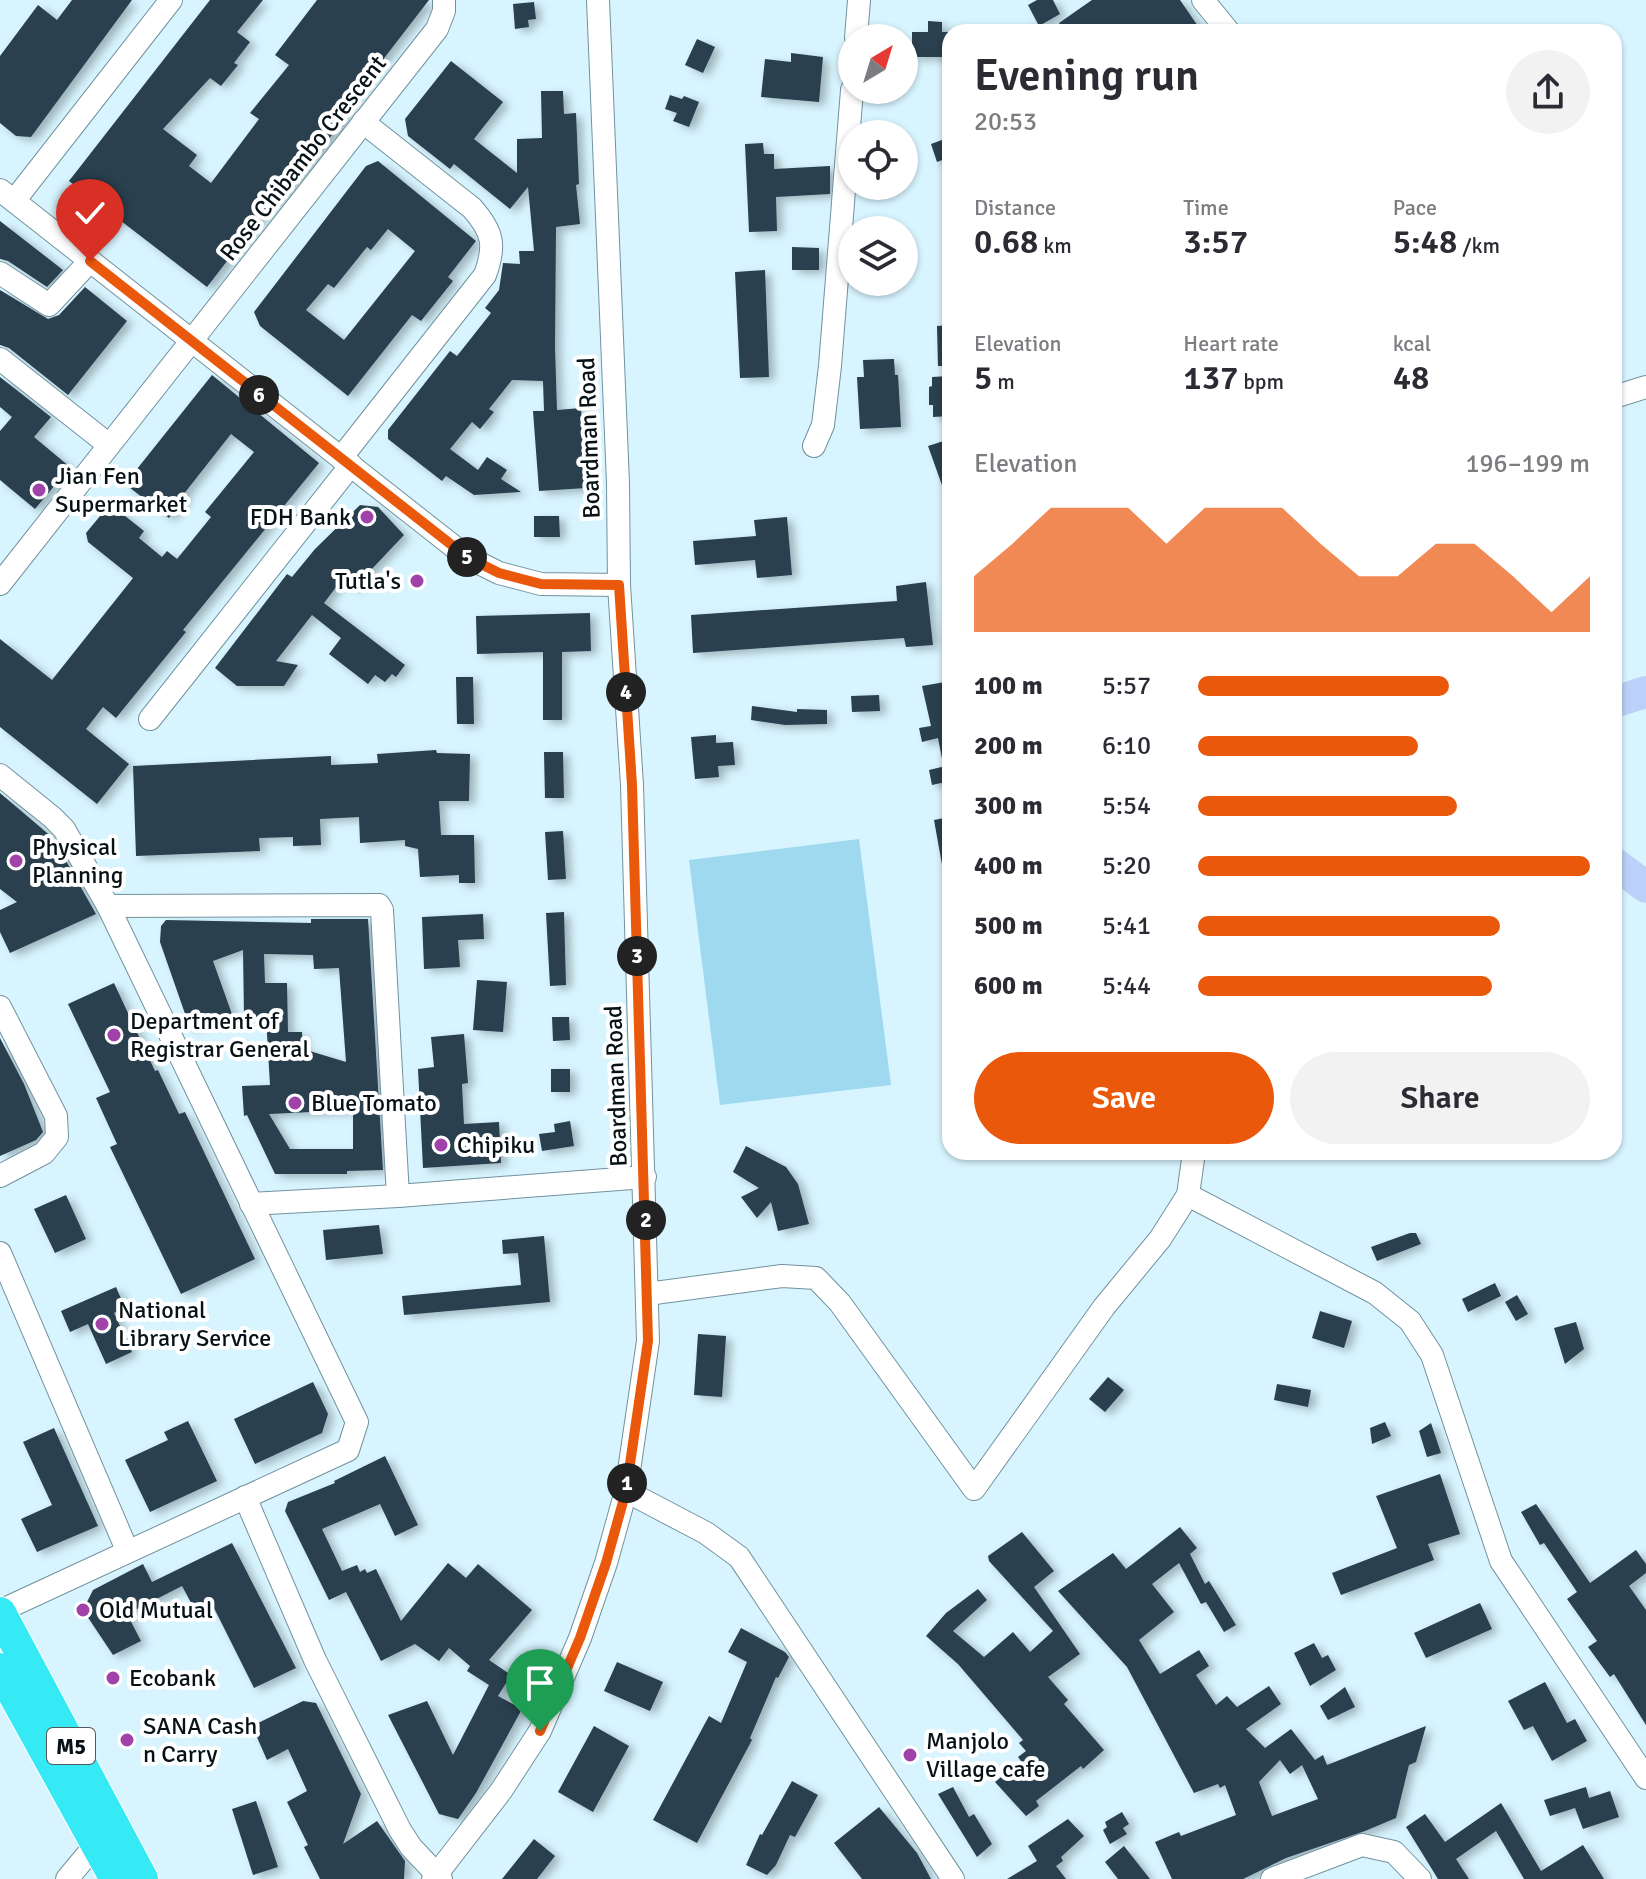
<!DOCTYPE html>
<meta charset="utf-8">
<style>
body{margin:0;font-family:Signika,sans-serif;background:#f2f2f3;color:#2b2b33;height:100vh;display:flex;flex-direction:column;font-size:30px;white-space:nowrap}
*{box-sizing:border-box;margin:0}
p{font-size:26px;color:#7c7c81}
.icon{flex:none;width:44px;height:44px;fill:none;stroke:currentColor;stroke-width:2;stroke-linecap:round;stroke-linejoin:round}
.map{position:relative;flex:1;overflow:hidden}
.details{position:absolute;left:942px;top:24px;width:680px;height:1136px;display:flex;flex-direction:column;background:#fff;border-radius:24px;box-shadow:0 2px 6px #0004}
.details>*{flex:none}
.needle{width:52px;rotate:38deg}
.controls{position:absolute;left:838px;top:24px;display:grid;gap:16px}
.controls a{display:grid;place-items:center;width:80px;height:80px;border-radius:50%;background:#fff;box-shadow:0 2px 6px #0004;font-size:40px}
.pin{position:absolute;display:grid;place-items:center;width:68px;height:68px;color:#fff;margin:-82px -34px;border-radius:50% 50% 50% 0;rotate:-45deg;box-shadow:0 0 8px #0007}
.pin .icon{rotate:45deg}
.km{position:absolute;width:40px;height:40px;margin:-20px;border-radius:50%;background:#222;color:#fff;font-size:22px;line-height:40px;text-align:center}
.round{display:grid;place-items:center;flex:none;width:84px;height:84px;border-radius:42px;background:#f2f2f3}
.headline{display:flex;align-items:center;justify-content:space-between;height:136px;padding:0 32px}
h1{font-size:44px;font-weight:600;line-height:60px}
.figures{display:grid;grid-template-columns:repeat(3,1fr);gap:12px;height:136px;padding:8px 32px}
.figures div{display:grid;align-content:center}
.figures b{font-size:34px;font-weight:600}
.figures small{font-size:22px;font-weight:400}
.figures p{font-size:22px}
.chart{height:224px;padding:16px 32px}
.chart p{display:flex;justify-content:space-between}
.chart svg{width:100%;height:144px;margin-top:8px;fill:#ea580c;opacity:.7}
.action{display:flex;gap:16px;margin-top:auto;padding:16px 32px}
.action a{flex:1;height:92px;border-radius:48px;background:#ea580c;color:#fff;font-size:32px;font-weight:600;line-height:92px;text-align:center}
.action a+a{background:#f2f2f3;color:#2b2b33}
ul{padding:0 32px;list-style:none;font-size:26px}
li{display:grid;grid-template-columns:128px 96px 1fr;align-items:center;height:60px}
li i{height:20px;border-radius:10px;background:#ea580c}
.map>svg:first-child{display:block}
</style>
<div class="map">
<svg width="1646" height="1879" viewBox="0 0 1646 1879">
<defs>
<filter id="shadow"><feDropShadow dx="6" dy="3.5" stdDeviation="4" flood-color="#0004"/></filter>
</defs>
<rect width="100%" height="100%" fill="#d8f5ff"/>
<!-- park -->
<polygon fill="#9ed9ef" points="859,839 891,1085 720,1105 689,860"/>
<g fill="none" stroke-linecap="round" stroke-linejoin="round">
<!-- river -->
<g stroke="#bcd1f9" stroke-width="32">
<polyline points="1614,702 1646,692"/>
<polyline points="1614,863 1646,887"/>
</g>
</g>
<!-- building -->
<g fill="#293f50" fill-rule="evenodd" filter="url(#shadow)">
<polygon points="72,0 132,0 31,137 16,136 0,123 0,56 38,5 57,20"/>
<polygon points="210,0 263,0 237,32 250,42 234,63 238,65 221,86 210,78 163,129 197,155 189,166 211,183 259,119 250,113 289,65 275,55 317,0 429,0 341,114 346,118 274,205 272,203 207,287 69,181"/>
<polygon points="1037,0 1053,0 1060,14 1039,26 1028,5"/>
<polygon points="1092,0 1180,0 1202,32 1065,32 1059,23"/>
<polygon points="534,2 536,19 528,20 529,27 515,29 513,4"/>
<polygon points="928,21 942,22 942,32 950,32 950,57 912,57 912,32 928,32"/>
<polygon points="697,39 715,47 703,73 685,65"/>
<polygon points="791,53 823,57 819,102 761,97 765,59 791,62"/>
<polygon points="451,61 503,102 474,139 517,173 517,139 542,138 541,91 563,91 564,114 576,113 579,184 576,185 580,224 556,227 555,347 557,410 581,408 586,488 539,491 533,411 544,411 543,381 512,380 489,409 494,412 480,429 472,422 450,449 478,470 487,457 507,470 501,479 521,492 474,495 446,476 442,481 388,439 388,430 450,351 457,356 491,313 485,308 499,290 503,263 520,264 519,251 534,251 528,187 510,209 454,164 450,169 408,136 405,119"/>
<polygon points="670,95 682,99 684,96 699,102 689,127 673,121 677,113 665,109"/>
<polygon points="950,137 950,157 937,162 931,144"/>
<polygon points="763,143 764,154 774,154 774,169 830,166 830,194 776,197 777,231 749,232 745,144"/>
<path d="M378 161 476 241 448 277 453 281 421 321 412 315 348 396 260 326 254 312 366 166ZM388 229 415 251 344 340 306 310 328 284 334 288 367 247 371 250Z"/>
<polygon points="0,221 63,270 47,287 8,261 0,259"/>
<polygon points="792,247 819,248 819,270 792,270"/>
<polygon points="765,270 769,377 740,378 735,272"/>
<polygon points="85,287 127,321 68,395 9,348 0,345 0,290 48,319 59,315"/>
<polygon points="950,325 950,366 938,366 937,326"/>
<polygon points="894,359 895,375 898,375 901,427 860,429 857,377 864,377 863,360"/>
<polygon points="212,375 319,463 183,630 186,632 116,718 103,707 86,729 129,764 97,804 0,727 0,639 52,680 133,578 88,542 86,533 110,504 144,531 139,538 162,557 167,551 177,559 211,517 205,512 254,452 231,434 183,495 186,497 169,518 125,484"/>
<polygon points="950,376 950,416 933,417 933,405 929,405 929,387 932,386 932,377"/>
<polygon points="0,377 51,417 34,437 70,467 35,509 0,480 0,431 12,417 0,407"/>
<polygon points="950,439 950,502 948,502 928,446"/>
<polygon points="360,505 378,507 404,535 353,589 343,578 324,603 405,665 396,677 392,674 385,682 375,675 368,684 329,654 341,638 312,615 276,661 298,665 284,686 237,686 215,668 287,574 292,577 315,549"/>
<polygon points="534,516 559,516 560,537 534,537"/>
<polygon points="787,517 792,575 757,578 755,560 695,565 693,541 756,536 754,520"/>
<polygon points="926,582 933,645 906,647 904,638 693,653 691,615 897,601 896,586"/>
<polygon points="590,613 591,651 562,652 562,720 543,720 543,652 477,654 476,616"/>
<polygon points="456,677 473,677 474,724 457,724"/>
<polygon points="945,682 950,706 950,764 943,764 938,738 922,742 919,728 931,726 922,686"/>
<polygon points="879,695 880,711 852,712 851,696"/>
<polygon points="752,706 797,712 797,709 827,710 827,724 785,725 751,720"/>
<polygon points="716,735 716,743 733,742 735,765 718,766 719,777 695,779 691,737"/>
<polygon points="436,750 437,753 470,754 469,801 439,801 441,835 474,835 475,883 459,883 459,875 420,877 418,849 405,846 405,840 360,843 359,817 320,819 321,845 293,846 293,837 259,838 260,851 136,856 133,766 331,756 331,765 378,763 377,754"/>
<polygon points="544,752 563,752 564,798 545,798"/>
<polygon points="950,765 950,781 932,785 929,770"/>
<polygon points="0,793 53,838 96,914 10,953 0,932 0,910 17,902 0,889"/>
<polygon points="950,817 950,869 943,870 934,820"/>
<polygon points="563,831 566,879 548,880 545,832"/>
<polygon points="564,912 566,985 550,986 546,913"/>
<polygon points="483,914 484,939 458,940 460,967 424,969 422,917"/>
<path d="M311 919H368L383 1170 347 1171V1174H275L247 1115 244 1116 242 1086 270 1085 266 1017H244L243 950 213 961 233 1017H220L190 1028 160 942 161 926 166 920 311 923ZM264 954 313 955 314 969 339 968 346 1062 303 1049 302 1032H288L287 983H265ZM353 1110V1149H290L269 1114Z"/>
<polygon points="477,980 507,982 503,1032 473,1030"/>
<polygon points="114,983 155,1071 158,1070 179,1114 185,1112 255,1259 181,1294 110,1147 117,1144 96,1098 110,1092 68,1004"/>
<polygon points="552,1017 569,1017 570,1040 553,1041"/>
<polygon points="464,1034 468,1083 462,1084 464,1124 499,1122 501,1163 423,1168 418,1069 434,1067 431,1037"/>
<polygon points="0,1038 24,1084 43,1132 36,1140 0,1156"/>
<rect x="551" y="1069" width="19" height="23"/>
<polygon points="570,1121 574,1146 542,1151 539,1134 555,1132 554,1124"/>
<polygon points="746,1146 786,1167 798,1184 809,1224 778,1231 771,1202 757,1218 741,1197 759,1188 733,1172"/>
<polygon points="66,1195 86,1239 55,1253 34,1209"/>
<polygon points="379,1225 383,1254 326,1260 323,1230"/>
<polygon points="1410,1233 1416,1233 1421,1244 1377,1261 1371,1247"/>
<polygon points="544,1236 550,1302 404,1315 402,1296 521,1285 518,1253 503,1254 502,1240"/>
<polygon points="1495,1283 1501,1296 1468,1312 1462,1299"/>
<polygon points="116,1287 125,1308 114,1313 132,1352 106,1364 88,1324 70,1332 61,1311"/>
<polygon points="1517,1295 1528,1314 1516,1321 1505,1302"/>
<polygon points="1320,1311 1352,1321 1344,1348 1312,1338"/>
<polygon points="1576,1322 1584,1349 1565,1364 1554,1328"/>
<polygon points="698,1334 726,1336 722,1397 694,1395"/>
<polygon points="1108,1377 1124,1390 1105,1412 1089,1399"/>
<polygon points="313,1382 328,1414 322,1433 255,1464 234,1419"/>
<polygon points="1277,1384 1311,1390 1308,1407 1274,1400"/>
<polygon points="188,1421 217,1481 150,1512 125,1460 168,1440 164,1432"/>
<polygon points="1385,1422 1391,1436 1372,1444 1370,1428"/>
<polygon points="1431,1423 1441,1453 1427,1457 1419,1431"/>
<polygon points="54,1428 98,1526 37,1552 21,1519 52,1505 23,1442"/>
<polygon points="385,1456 418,1525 395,1536 380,1504 322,1529 342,1571 357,1565 360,1572 365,1569 367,1573 376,1569 401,1621 448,1563 466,1578 478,1564 532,1610 489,1660 511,1675 498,1696 522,1709 476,1793 458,1819 439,1814 388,1715 427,1701 453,1755 489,1685 467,1671 470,1666 449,1648 439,1661 415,1644 381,1661 346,1592 329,1600 285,1511 288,1502 335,1483 334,1481"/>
<polygon points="1440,1474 1460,1534 1428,1544 1434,1560 1341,1595 1332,1573 1397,1548 1376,1496"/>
<polygon points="1536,1504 1590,1583 1636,1550 1646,1564 1646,1573 1629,1586 1646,1610 1646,1725 1614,1674 1610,1677 1588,1647 1597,1641 1567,1599 1577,1592 1544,1543 1540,1545 1521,1512"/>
<path d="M1180 1527 1197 1548 1190 1554 1205 1584 1209 1581 1236 1625 1224 1632 1206 1602 1201 1604 1179 1563 1152 1584 1174 1612 1139 1640 1160 1674 1199 1650 1209 1666 1196 1675 1216 1705 1227 1696 1237 1707 1269 1686 1281 1704 1246 1729 1265 1748 1291 1729 1315 1760 1323 1755 1327 1765 1426 1726 1416 1762 1409 1765 1396 1818 1365 1831 1286 1858 1243 1879H1172L1155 1842 1179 1832 1181 1836 1236 1815 1225 1785 1220 1788 1218 1784 1194 1793 1127 1667 1058 1591 1113 1553 1126 1569ZM1280 1760 1290 1774 1302 1765 1318 1799 1272 1816 1259 1782Z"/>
<polygon points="1022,1532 1054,1571 1034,1587 1080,1654 1048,1677 1068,1700 1064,1704 1104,1750 1083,1769 1081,1766 1036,1801 1039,1806 1026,1816 995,1782 1021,1761 1018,1757 1026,1751 1019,1743 1023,1740 958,1664 926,1636 946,1613 978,1589 987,1600 953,1631 984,1657 1013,1632 1030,1652 1053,1631 989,1561 988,1556"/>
<polygon points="232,1543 296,1668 254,1688 212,1604 196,1612 182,1586 127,1614 141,1641 113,1655 83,1610 93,1590 143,1564 152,1582"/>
<polygon points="1480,1603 1492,1629 1426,1658 1414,1633"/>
<polygon points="741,1628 785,1652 789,1657 778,1678 776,1677 750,1738 752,1740 697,1843 653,1820 709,1716 721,1723 747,1662 728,1652"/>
<polygon points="1314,1643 1322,1658 1328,1655 1336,1670 1310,1686 1294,1653"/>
<polygon points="617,1662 663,1682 650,1711 604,1691"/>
<polygon points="1545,1682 1567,1723 1575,1719 1587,1741 1552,1761 1533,1726 1524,1730 1508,1701"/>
<polygon points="1345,1687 1355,1707 1328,1720 1320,1706"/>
<polygon points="303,1701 316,1703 361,1794 343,1844 377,1821 405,1861 404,1879 320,1879 304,1847 308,1845 287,1802 307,1791 288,1749 267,1760 252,1726"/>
<polygon points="594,1726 629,1746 593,1812 558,1792"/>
<polygon points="792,1781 818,1795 795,1837 790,1835 776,1865 767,1875 746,1865 760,1834 762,1835"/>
<polygon points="953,1787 969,1817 974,1814 992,1844 977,1857 938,1794"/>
<polygon points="1586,1787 1589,1798 1610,1791 1619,1817 1583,1829 1575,1808 1550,1816 1544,1800"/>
<polygon points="256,1801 278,1867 253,1875 232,1809"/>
<polygon points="1501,1803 1541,1871 1583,1845 1604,1879 1524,1879 1496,1831 1456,1859 1469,1879 1438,1879 1406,1827 1425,1814 1445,1842"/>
<polygon points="879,1807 917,1853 931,1879 862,1879 834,1843"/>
<polygon points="1122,1812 1129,1824 1123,1828 1127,1834 1110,1844 1103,1830 1107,1827 1105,1822"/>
<polygon points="1068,1819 1084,1836 1061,1857 1063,1861 1056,1866 1066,1879 1007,1879 1037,1861 1028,1846"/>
<polygon points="534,1839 555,1856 537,1879 502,1879"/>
<polygon points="1124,1846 1150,1879 1118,1879 1105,1862"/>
</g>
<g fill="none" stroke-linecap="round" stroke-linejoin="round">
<defs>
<g id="minor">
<polyline points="1203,0 1229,32"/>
<polyline points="856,38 859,0"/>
<polyline points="0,190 467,557 499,573 541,584 619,585"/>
<polyline points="14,201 171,0"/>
<polyline points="0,273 49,305 90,261"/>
<polyline points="0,359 109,445"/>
<polyline points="1614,397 1646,387"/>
<polyline points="814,446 823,425 830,366 852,90"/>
<path d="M341 458 485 275C496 245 493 232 472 208L363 122"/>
<polyline points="0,584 437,29 444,11 444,0"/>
<polyline points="150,719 351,465"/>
<polyline points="0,775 52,817 64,829 108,906 357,1422 348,1450 0,1611"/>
<polyline points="108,906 379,905 382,910 398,1196"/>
<polyline points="0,1007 56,1116 57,1137 44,1153 0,1176"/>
<polyline points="1188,1195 1375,1293 1410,1321 1432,1355 1501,1561 1646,1778"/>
<polyline points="251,1204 398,1196 645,1177"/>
<polyline points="0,1253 127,1550"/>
<polyline points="647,1294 782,1276 816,1278 840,1303 974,1489 1104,1307 1160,1239 1188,1195 1194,1152"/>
<polyline points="626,1491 706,1533 739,1557 953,1879"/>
<polyline points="245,1497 315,1660 400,1830 411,1847 441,1879"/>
<polyline points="67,1879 97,1843"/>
<polyline points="433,1879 501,1791 540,1731 580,1638 606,1563 626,1491 648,1341 632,785 619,585 618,483 598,0"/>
<polyline points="1272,1879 1362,1845 1394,1852 1420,1879"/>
</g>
<g id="highway">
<polyline points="0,1613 142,1879"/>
<polyline points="0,1669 116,1879"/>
</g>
</defs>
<!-- minor casing -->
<use href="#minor" stroke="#71929e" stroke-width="24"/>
<!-- highway casing -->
<use href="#highway" stroke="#fff" stroke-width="34"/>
<!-- minor -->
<use href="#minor" stroke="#fff" stroke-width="22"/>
<!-- highway -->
<use href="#highway" stroke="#35e9f5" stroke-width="32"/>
</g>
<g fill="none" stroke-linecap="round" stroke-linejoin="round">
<defs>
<polyline id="route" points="90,261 467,557 499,573 541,584 619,585 632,785 648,1341 626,1491 606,1563 580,1638 540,1731"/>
</defs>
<!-- route casing -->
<use href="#route" stroke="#fff" stroke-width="16"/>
<!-- route -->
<use href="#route" stroke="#ea580c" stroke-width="10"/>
</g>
<!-- markers -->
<g fill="#a142ab" stroke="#fff" stroke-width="3">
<circle cx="39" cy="490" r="8"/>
<circle cx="367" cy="517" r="8"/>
<circle cx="417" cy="581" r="8"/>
<circle cx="16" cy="861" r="8"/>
<circle cx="114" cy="1035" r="8"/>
<circle cx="295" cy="1103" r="8"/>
<circle cx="441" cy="1145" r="8"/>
<circle cx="102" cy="1324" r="8"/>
<circle cx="83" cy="1610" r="8"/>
<circle cx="113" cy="1678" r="8"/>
<circle cx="127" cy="1740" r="8"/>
<circle cx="910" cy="1755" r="8"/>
</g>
<g text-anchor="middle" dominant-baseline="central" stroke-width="8" stroke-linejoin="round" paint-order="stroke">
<!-- shield labels -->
<rect fill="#fff" stroke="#51595c" stroke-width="2" x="47" y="1728" width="48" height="36" rx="6"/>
<g font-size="22" font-weight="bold" fill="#061216">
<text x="71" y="1746">M5</text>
</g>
<!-- street labels -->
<g font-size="24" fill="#061216" stroke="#fff">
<text transform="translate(303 158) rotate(-52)">Rose Chibambo Crescent</text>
<text transform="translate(589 438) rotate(-92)">Boardman Road</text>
<text transform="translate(616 1086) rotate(-92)">Boardman Road</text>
</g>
<!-- poi labels -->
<g font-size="24" fill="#061216" stroke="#fff" text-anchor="start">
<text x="55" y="476">Jian Fen<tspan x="55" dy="28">Supermarket</tspan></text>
<text x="351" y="517" text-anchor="end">FDH Bank</text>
<text x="401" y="581" text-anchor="end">Tutla's</text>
<text x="32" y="847">Physical<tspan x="32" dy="28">Planning</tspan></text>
<text x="130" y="1021">Department of<tspan x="130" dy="28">Registrar General</tspan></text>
<text x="311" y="1103">Blue Tomato</text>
<text x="457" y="1145">Chipiku</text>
<text x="118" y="1310">National<tspan x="118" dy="28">Library Service</tspan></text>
<text x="99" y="1610">Old Mutual</text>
<text x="129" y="1678">Ecobank</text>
<text x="143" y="1726">SANA Cash<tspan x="143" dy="28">n Carry</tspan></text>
<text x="926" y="1741">Manjolo<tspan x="926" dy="28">Village cafe</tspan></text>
</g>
</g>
</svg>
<div class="controls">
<a><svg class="needle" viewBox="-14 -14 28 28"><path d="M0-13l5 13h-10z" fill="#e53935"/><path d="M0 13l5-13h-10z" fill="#7c7c81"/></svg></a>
<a><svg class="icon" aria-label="locate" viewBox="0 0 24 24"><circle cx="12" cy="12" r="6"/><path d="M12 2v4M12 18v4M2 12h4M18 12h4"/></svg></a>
<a><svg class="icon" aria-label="layers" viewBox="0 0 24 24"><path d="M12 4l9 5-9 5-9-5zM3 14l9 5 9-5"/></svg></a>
</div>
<div class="pin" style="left:540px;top:1731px;background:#1e9e55"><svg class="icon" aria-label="arrive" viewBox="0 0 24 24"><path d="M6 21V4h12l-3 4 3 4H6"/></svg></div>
<div class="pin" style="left:90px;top:261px;background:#d93025"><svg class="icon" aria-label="check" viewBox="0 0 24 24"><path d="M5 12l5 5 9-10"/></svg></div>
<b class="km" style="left:627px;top:1483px">1</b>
<b class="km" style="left:646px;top:1220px">2</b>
<b class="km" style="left:637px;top:956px">3</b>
<b class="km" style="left:626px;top:692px">4</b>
<b class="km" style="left:467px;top:557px">5</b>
<b class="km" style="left:259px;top:395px">6</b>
<section class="details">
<div class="headline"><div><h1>Evening run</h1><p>20:53</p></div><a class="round"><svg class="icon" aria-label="share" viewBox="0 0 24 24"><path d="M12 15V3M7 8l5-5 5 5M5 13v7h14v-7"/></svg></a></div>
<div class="figures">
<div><p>Distance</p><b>0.68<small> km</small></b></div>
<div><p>Time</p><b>3:57</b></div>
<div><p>Pace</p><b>5:48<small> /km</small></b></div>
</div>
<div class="figures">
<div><p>Elevation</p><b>5<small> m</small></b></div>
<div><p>Heart rate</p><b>137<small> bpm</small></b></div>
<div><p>kcal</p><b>48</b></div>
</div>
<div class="chart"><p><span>Elevation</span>196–199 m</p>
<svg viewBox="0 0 160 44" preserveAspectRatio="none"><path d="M0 44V27L10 17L20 6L30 6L40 6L50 17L60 6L70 6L80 6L90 17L100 27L110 27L120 17L130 17L140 27L150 38L160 27V44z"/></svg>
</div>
<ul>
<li><b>100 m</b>5:57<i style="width:64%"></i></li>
<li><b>200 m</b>6:10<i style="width:56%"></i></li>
<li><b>300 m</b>5:54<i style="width:66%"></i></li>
<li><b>400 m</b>5:20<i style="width:100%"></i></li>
<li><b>500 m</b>5:41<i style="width:77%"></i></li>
<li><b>600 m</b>5:44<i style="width:75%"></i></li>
</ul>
<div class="action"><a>Save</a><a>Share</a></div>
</section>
</div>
